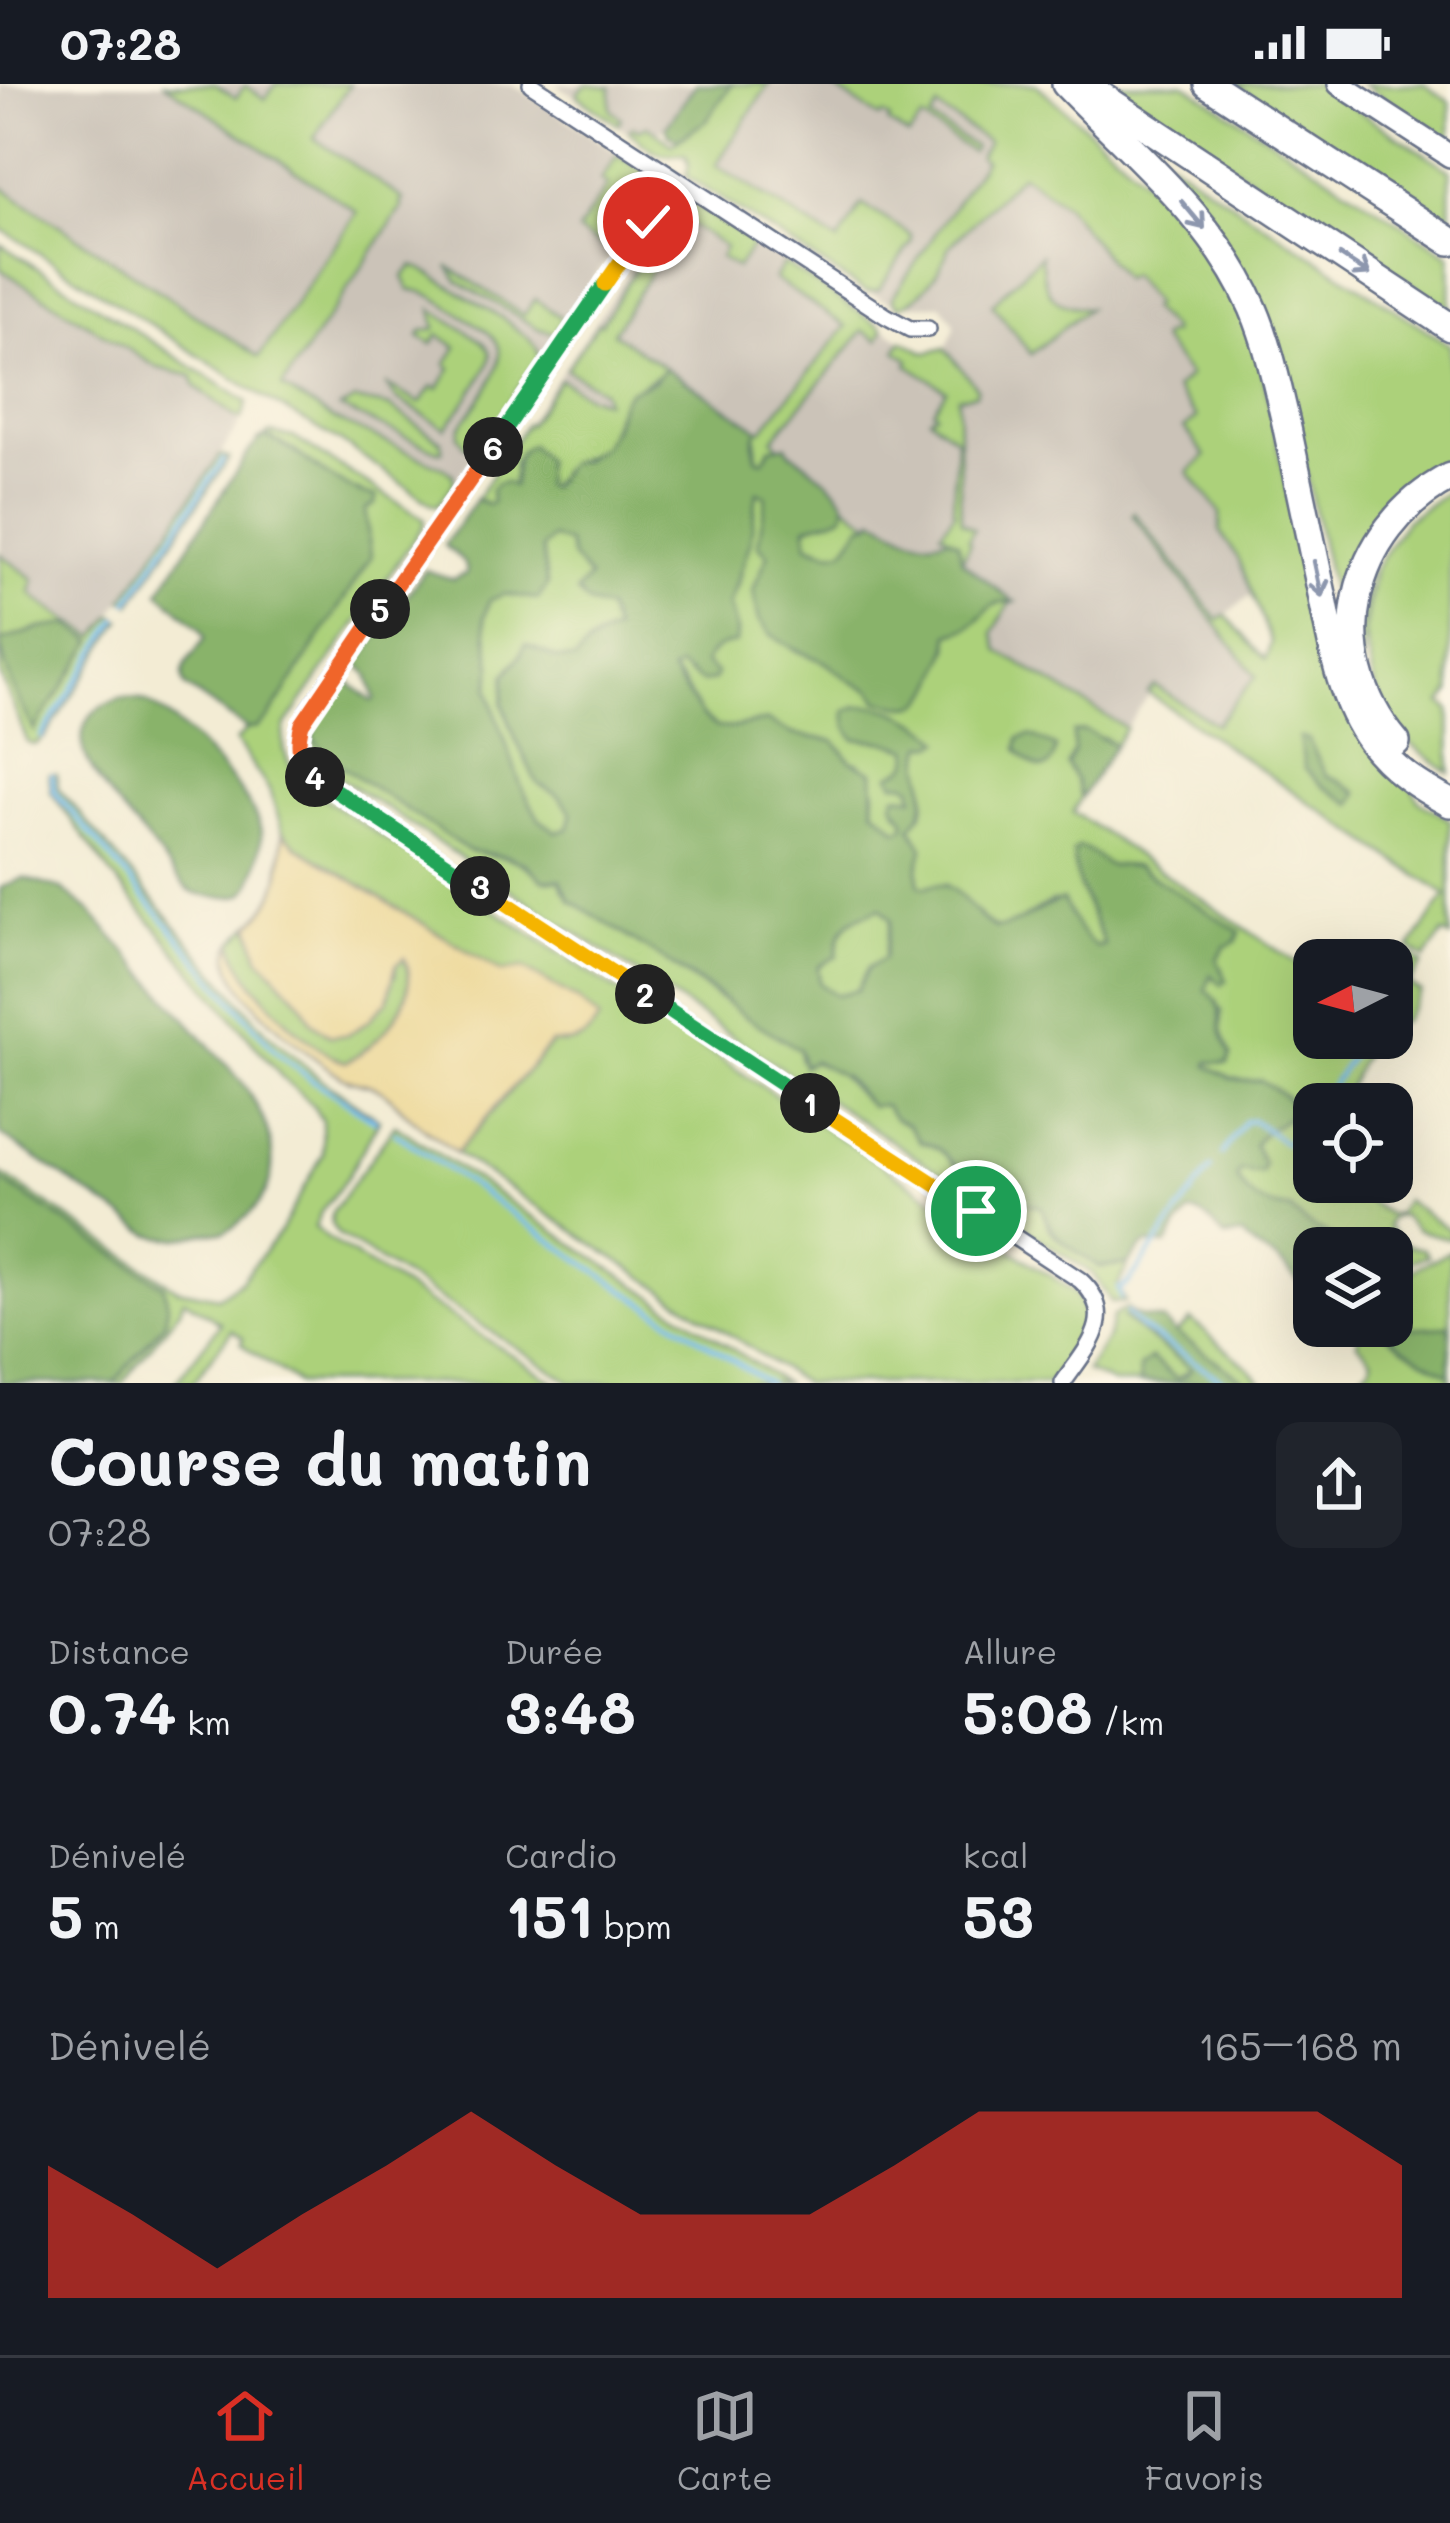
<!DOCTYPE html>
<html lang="fr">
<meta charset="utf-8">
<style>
body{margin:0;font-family:Mali,sans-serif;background:#20242c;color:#f1f3f6;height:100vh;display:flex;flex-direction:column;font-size:45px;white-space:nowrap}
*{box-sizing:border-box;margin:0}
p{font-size:39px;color:#9ea1a6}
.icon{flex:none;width:66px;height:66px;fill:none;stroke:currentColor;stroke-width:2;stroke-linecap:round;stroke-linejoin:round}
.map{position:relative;height:1299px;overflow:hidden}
.details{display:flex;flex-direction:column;background:#171b24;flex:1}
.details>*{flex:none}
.needle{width:78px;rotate:264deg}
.buttons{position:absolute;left:1293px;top:855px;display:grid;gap:24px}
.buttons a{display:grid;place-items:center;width:120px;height:120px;border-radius:24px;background:#171b24;box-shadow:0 12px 48px #0002;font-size:60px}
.pin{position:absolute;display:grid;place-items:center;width:102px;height:102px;color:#fff;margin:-51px;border:6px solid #fff;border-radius:50%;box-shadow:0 3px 12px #0007}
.km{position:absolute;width:60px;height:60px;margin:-30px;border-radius:50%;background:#222;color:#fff;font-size:33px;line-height:60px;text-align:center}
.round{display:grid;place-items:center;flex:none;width:126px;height:126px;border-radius:24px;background:#20242c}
.summary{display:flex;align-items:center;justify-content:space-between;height:204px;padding:0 48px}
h1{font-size:66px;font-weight:700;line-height:90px}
.metrics{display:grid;grid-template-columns:repeat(3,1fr);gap:18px;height:204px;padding:12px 48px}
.metrics div{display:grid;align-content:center}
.metrics b{font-size:60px;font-weight:700}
.metrics small{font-size:33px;font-weight:400}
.metrics p{font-size:33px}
.chart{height:336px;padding:24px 48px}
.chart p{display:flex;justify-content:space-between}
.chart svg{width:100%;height:216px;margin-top:12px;fill:#d93025;opacity:.7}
.status{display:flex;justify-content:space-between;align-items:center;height:84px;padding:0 60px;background:#171b24;direction:ltr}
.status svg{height:33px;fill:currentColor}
.tab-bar{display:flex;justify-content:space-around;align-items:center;height:168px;border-top:3px solid #363941;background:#171b24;font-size:33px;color:#9ea1a6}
.tab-bar a{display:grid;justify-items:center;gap:6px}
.tab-bar .selected{color:#d93025}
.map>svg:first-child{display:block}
</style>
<div class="status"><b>07:28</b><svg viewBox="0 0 49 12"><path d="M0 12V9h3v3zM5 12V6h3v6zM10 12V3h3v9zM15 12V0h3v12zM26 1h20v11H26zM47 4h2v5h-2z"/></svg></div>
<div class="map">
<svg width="1450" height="1299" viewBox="0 0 1450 1299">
<rect width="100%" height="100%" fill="#fcf5e5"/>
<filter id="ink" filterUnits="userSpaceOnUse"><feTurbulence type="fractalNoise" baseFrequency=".00833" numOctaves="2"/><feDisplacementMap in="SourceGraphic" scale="24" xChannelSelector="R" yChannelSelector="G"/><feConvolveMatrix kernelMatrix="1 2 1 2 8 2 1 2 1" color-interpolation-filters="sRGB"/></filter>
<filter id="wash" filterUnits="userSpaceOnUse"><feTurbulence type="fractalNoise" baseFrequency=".004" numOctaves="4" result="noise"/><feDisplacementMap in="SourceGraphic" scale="48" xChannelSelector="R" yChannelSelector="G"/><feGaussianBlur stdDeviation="2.7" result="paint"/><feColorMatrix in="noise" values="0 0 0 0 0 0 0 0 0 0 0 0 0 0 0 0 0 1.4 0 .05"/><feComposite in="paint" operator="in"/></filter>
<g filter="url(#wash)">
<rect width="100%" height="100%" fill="#f3ecd4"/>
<!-- industrial -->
<g fill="#cbc3b8">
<polygon points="0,0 512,0 649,89 653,102 649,114 454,400 438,421 433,421 343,359 263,313 0,145"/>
<polygon points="556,0 696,0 650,63"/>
<polygon points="769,0 828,0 879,33 937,20 995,60 896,208 894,220 861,205 702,102"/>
<polygon points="1021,90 1065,121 1123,194 1130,190 1155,221 1150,225 1169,248 1160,255 1190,293 1175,305 1198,334 1207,373 1188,388 1220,428 1220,447 1239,476 1251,511 1218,537 1217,542 1256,592 1216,640 1156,602 1126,644 999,567 992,550 1013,518 935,458 898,448 888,441 871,439 845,420 842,413 812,383 789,367 787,362 779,362 759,345 583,376 526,340 674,121 693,119 902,256 919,267 934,269 946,264 955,243 954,238 941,221 908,221 945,180 948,164"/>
<polygon points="0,160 247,318 242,335 220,371 96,554 73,538 51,528 31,509 34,494 0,470"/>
</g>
<!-- green -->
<g fill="#acd17a" stroke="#64806c" stroke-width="3">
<polygon points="165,0 215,0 236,14 245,1 265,15 276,0 350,0 314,54 403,115 400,120 402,123 282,303 332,334 444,384 453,391 454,400 438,421 433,421 343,359 263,313 0,144 0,102 259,273 357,128"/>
<polygon points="587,0 611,3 611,26 621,34 618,41 578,12 578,8"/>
<path d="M732 0H769L716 81 838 158 862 120 911 151 912 157 879 206 867 208 861 205 686 92 689 80 686 71C676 69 668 72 659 69 648 65 638 54 628 47L633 42 638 46 648 42 672 60 706 37Z"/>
<path d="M828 0H1036L1134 85 1189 143 1228 200 1258 263 1311 522 1419 717 1450 736V853L1443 849 1425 875 1410 864 1446 811 1148 609 1155 602 1216 640 1256 592 1132 431 1134 428 1218 536 1226 531 1255 565 1266 575 1271 558 1239 476 1220 447V428L1188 388 1206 372 1184 344 1197 334 1175 305 1189 292 1160 255 1167 249 1171 250V246L1150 224 1154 220 1130 190 1123 195 1065 121 1021 90 948 164C944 184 918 219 898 223L892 215 896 208 984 77 979 73 988 58 938 24 931 35 975 63 972 68 922 35 909 52 888 39 890 35 883 31 880 34Z"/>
<polygon points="1107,0 1185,0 1450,171 1450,225"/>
<polygon points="1235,0 1317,0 1450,86 1450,140"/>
<polygon points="1363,0 1423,0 1450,18 1450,57"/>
<polygon points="1154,66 1254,134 1450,261 1450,382 1370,455 1358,625 1279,267 1148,74"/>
<path d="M617 71 649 89C658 115 630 143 615 163L605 164 578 147 608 101 601 96Z"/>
<polygon points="685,118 693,119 754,159 737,184 720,174 725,163 685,137 679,146 663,135 674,121"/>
<path d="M656 153 667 160 666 163 613 249 666 284C653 298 631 302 621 319 612 334 613 350 601 363 590 374 577 373 567 381 560 386 554 397 549 404L543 401V390L514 377 513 403 488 420 476 415 526 340 528 341 560 295 588 312 605 317 603 307 566 285 598 239 601 240Z"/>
<polygon points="0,160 247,318 242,335 235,333 195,302 192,292 158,284 0,185"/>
<path d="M1041 171C1044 207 1049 222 1088 224L1031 270 992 220Z"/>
<polygon points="784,179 882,243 883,247 878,256 863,247 773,355 779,362 770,364 764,376 757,375 756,348 759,345 762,346 846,242 774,195"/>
<path d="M412 182 422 185 504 235 528 254 537 264 539 271 536 278 479 363 465 362 458 351 460 343C473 324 510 281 497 259 490 246 472 238 460 230 443 219 428 206 409 206L403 193Z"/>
<polygon points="448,182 524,231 535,215 563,235 554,249 539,245 458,197"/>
<path d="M432 225 483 258C489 266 492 266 490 276 487 289 455 333 445 344L396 314 385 300 420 319 433 302 438 305 451 284 446 280 457 263 438 251 432 260 419 252 422 247 436 244Z"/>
<polygon points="902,256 926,269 945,264 977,304 976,310 958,313 961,437 974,445 968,455 970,458 962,477 958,458 941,448 955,427 953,425 956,354 929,334 936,329 933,326 946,306 908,281 910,276 896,267"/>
<polygon points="356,316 390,323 441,357 443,367 438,367 340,324"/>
<path d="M270 349 293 353 424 435 423 442 286 641C273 685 314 707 345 728L1075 1208C1098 1244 1069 1269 1049 1299H803L456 1069 552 959 502 888 298 763 283 748 269 706 236 657 247 645 257 644 371 473 365 426 376 413C362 410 350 406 338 399 313 385 289 354 260 355Z"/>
<polygon points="220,371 229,374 131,520 123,516"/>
<polygon points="1450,406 1450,608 1442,619 1450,626 1450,689 1412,661 1391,636 1375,606 1364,548 1374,486 1406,436"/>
<path d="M757 407 766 412 768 471 753 506 793 565 825 578 852 598 871 606 937 595 949 564 950 550C956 547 964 546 970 542 991 529 981 519 1014 518L1008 522 993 549 999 567 1126 644 1115 661 1103 653 1074 667 1067 681 1076 696 1081 714 1073 728 1314 891V954H1372L1340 1020H1314V1098H1348L1361 1112 1389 1131 1397 1130 1405 1116 1450 1146V1155L1417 1146 1403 1132 1393 1133 1388 1137V1144L1407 1161 1423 1165 1428 1172 1392 1184V1164H1349L1322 1147 1308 1143 1290 1125 1273 1124 1247 1110 1237 1093 1239 1087 1261 1089 1264 1081 1254 1061C1262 1048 1276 1039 1291 1033L1286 1013 1261 996 1245 997 1232 994 1208 982V978L1228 979 1231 971 1221 945 1222 927 1206 907 1211 890 1222 886 1216 875 1225 863 1137 782 1108 781 1086 765 1073 768C1074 802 1093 831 1104 861L1097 863 1086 856 1053 817 1005 845 992 843 946 800 925 803 919 801 918 784 923 764 911 743C936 720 921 702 921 673 921 663 923 653 923 642L898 629 856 622 855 655 883 657 909 664 911 673 906 684 897 688 912 703 914 715 896 712 897 727 905 735 904 743 898 746 874 725 875 705 859 679 850 676 841 664 793 650 767 637 730 644 716 643 702 632 682 598 672 588 679 582 690 591 704 579 711 566 737 548 729 520 738 500Z"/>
<path d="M845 420 871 439 862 441 845 466 831 468 808 460 806 443C819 436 831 439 844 430Z"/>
<path d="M552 454 568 459 576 478 589 494 577 508 607 525 614 547C596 552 586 560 576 576L520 572 505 592 503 620 516 656 537 699 560 713 572 729 568 745 557 748 539 736 521 702 496 630 489 605 492 583 484 534 489 517 503 510 538 515 547 501 542 464Z"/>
<path d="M0 470 34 495 31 509C51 528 73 538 96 553L113 531 121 536 46 652 35 661 28 659 0 590V562L19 617 34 645 41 544 0 557Z"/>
<path d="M313 647V655L487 771C512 773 525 779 543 796H560L563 806C642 859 718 917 799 965L800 976C841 979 845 1000 871 1022L884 1020 894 1033 908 1041 921 1058C944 1062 950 1079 967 1093 988 1110 1015 1118 1041 1123L1049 1144 1057 1153 1099 1183 1128 1180 1118 1201 1125 1218 1112 1219 1093 1190 1077 1179 325 684C313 672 310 664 313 647Z"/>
<polygon points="49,690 56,690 58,704 269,951 318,993 379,1036 347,1094 321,1128 315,1143 327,1154 556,1299 298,1299 245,1263 241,1259 243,1254 232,1246 193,1299 175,1299 221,1239 184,1215 180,1226 122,1299 114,1299 165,1238 0,1095 0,1089 177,1205 218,1213 241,1197 280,1148 323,1070 322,1037 313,1022 281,992 111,790 51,708"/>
<path d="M881 823 891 836 884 874 868 884 857 906 836 911 820 900 818 883 837 872C836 838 854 836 881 823Z"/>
<path d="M250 841 259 873 301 918 312 938 395 892 396 881 404 874C423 915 380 959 346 978 312 969 236 894 233 858Z"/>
<polygon points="1406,869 1422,880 1409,900 1421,908 1404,936 1395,941 1392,936 1392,892"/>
<polygon points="395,1041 427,1063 784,1299 572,1299 338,1150 331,1140 332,1129"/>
<polygon points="1450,1167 1450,1242 1410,1245 1396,1221 1392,1221 1392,1197"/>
<polygon points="1127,1224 1129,1228 1124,1234 1191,1285 1177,1295 1151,1274 1139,1284 1141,1299 1113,1299 1086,1287 1108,1253 1113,1232"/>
<polygon points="1191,1236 1249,1284 1262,1299 1248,1299 1176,1249"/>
<polygon points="1360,1242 1378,1243 1404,1264 1450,1291 1450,1299 1352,1299 1371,1281 1372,1274 1357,1259"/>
</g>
<!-- forest -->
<g fill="#89b36a" stroke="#527164" stroke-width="3" fill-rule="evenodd">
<polygon points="696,0 732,0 706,37 678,55 669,51 666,43"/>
<path d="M666 284 759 345C752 353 754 366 757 375L764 376 770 364 787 361 789 367C802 376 842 405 845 419 846 423 844 426 844 430 831 439 819 436 806 443L808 461 831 468 844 466 862 441 871 439 874 434C899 447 920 464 949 453L958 458 962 477 1014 518C981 519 991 529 970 542 964 546 957 547 950 550 949 564 945 576 940 589 925 625 919 626 879 617L871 606 852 598 825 578 794 565 770 550 759 536 753 506 768 471 758 460 766 412 757 408 750 460 729 520 737 548 736 559C720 561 712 564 705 579L717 590 714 596 702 598 679 583 672 588 702 632 716 643 730 644 767 637 793 650 834 657 850 676 873 688 874 725 898 746 904 743 905 736 893 719 896 711 914 713 912 703 905 699H895L890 691C903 684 913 682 909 665L883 657 855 655 847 643 845 628C873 610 921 636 942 657L934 661H924C914 692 939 716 911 743L923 764 918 784 919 800 925 803C957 789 970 832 994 843 1008 849 1046 818 1063 816 1072 835 1079 851 1097 863L1104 861C1094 830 1074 802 1073 768L1079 763 1086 765 1108 781 1136 782 1240 848 1236 858 1225 863 1217 875 1226 897 1222 901 1211 891 1206 906C1221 918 1220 924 1221 942 1222 952 1227 962 1231 971L1228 979 1209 978 1208 982 1232 994 1245 997 1261 996 1286 1013 1295 1025C1286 1040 1264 1044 1254 1061L1264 1080 1261 1089 1240 1087 1237 1093C1247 1116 1267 1123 1290 1125 1308 1143 1328 1151 1349 1164H1314V1206C1297 1201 1289 1185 1275 1175 1262 1167 1253 1163 1242 1151L1225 1153C1214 1144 1207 1127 1190 1129L1177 1143 1167 1161 1145 1160 1128 1180 1099 1183C1071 1163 1054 1158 1041 1123 1015 1118 988 1110 967 1093 951 1080 944 1062 921 1058L908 1041 894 1034 884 1021 871 1022 845 993 813 977 803 982 799 965 744 932 714 908 570 816 560 796H543L526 780 508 773 469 767 326 672 313 654 317 636 346 596 372 617 375 615 368 590 358 579 425 486 453 495 467 489C466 476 454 469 444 461L476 415 488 420 492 418 491 406 496 400 505 398 513 402C518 384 510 370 531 361L546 378 543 401 549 404 568 379 583 376 603 361 614 343 621 318 629 307 654 297ZM552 454 568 459 572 474 589 493 577 508 588 520 607 525 614 547C597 553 587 560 575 576L556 574 525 560 520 572 505 592 503 620 516 656 537 699 560 713 572 729 568 745 557 748 539 735 521 702 496 630 489 605 492 583 484 534 489 517 504 510 538 515 547 502 542 464ZM881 824 891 836 884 874 868 884 857 906 836 911 820 900 818 883 837 872C836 839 854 834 881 824Z"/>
<path d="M267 353C308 370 329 402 376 413L375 420 365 426 371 473 268 635 257 644 247 645 185 602C176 582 197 569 205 553L199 543 159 508 250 366 260 355Z"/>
<path d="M68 540 94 557 34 646C19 618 4 588 0 557L41 544Z"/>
<path d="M120 614C129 614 138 614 147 618 179 634 256 713 261 748 262 760 259 774 256 785 253 794 252 803 244 809 235 816 202 813 191 807 182 803 157 767 149 758 118 720 34 644 120 614Z"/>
<polygon points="1086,647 1115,661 1081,714 1076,696 1067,681 1074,667 1073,648"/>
<path d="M1030 651 1056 663C1051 697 1032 683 1017 665L1019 654Z"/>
<polygon points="1299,654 1308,655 1326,691 1339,696 1358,709 1352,720 1324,703 1305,685"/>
<path d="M23 794 62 805 90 827 240 996C270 1036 291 1093 247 1132 240 1138 233 1145 224 1148 217 1149 211 1148 205 1149 184 1154 170 1157 149 1150L0 1050V804Z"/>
<polygon points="0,1095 164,1202 168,1222 165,1238 114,1299 0,1299"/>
<polygon points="1392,1221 1408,1227 1407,1241 1410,1244 1450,1242 1450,1291 1404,1264 1376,1242 1392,1242"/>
<polygon points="1129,1228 1141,1233 1162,1236 1176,1249 1248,1299 1141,1299 1139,1284 1151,1274 1177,1295 1185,1292 1191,1285 1123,1234"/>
</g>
<!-- sand -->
<path fill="#eeda9e" stroke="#84847e" stroke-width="3" d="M283 748 298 763 502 888 523 884 578 916 599 935C587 956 575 961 551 959L456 1069C442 1057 426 1047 412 1035 401 1025 391 1011 377 1004 366 999 353 999 342 993 313 975 207 896 233 858 236 894 312 969 346 978 380 960 423 914 404 874L396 881 388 916 369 936 348 951 330 952 312 938 301 918 259 873 250 841C281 814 281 787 283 748Z"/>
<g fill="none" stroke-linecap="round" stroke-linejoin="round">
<!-- stream -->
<g stroke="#78bdef" stroke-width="4.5">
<polyline points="128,518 223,376"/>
<polyline points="41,653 117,535"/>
<polyline points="52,691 54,707 276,968 312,996 375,1037"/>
<polyline points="1319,1020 1364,954"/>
<polyline points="395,1049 612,1198 768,1299"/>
<polyline points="1222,1070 1245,1037 1252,1036 1285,1059 1291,1059 1314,1028"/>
<polyline points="1121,1214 1118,1204 1122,1204 1130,1197 1211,1084"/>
<polyline points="1127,1229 1140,1243 1227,1299"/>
</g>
</g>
</g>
<g filter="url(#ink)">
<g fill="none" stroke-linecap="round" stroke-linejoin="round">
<defs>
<g id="street">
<polyline points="531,0 886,232 910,245 928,245"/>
<path d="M676 97 311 624C291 655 294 677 324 699L1080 1196C1120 1232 1086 1265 1063 1299"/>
</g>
<polyline id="secondary" points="1339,0 1450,72"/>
<g id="highway">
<path d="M1066 0C1133 70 1214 134 1253 224 1269 261 1277 301 1286 339 1298 396 1310 453 1322 510 1332 560 1340 615 1371 657 1392 685 1420 703 1450 719"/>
<polyline points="1083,0 1450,243"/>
<polyline points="1208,0 1450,157"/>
<path d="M1396 658C1321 570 1350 445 1450 393"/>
</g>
</defs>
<!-- street casing -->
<use href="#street" stroke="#677187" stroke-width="20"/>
<!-- secondary casing -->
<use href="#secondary" stroke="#677187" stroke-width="26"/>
<!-- highway casing -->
<use href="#highway" stroke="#677187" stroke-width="32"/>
<!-- street -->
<use href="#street" stroke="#fff" stroke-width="15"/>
<!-- secondary -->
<use href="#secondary" stroke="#fff" stroke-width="21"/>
<!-- highway -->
<use href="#highway" stroke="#fff" stroke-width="27"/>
</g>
<!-- one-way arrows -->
<defs><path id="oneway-shaft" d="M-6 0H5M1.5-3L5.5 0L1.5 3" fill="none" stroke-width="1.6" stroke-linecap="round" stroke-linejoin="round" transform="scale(3)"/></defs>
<g stroke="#8d97ae">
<use href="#oneway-shaft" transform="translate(1193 131) rotate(50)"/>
<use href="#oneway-shaft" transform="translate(1355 181) rotate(33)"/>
<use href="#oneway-shaft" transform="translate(1318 495) rotate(78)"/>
</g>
</g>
<g fill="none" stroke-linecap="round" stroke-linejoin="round" filter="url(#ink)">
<defs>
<polyline id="split-1" points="810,1019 976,1127"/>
<polyline id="split-2" points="645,910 810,1019"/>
<polyline id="split-3" points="480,802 645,910"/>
<polyline id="split-4" points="315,693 480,802"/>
<path id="split-5" d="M315 693C298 677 296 662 302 640L380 525"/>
<polyline id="split-6" points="380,525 493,363"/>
<polyline id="split-7" points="493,363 605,200"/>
<polyline id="split-8" points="605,200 648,138"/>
</defs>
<!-- split-1 casing -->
<use href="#split-1" stroke="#fff" stroke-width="24"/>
<!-- split-2 casing -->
<use href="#split-2" stroke="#fff" stroke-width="24"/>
<!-- split-3 casing -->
<use href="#split-3" stroke="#fff" stroke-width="24"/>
<!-- split-4 casing -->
<use href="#split-4" stroke="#fff" stroke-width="24"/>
<!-- split-5 casing -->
<use href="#split-5" stroke="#fff" stroke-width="24"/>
<!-- split-6 casing -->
<use href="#split-6" stroke="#fff" stroke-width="24"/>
<!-- split-7 casing -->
<use href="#split-7" stroke="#fff" stroke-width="24"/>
<!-- split-8 casing -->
<use href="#split-8" stroke="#fff" stroke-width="24"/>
<!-- split-1 -->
<use href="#split-1" stroke="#f5b400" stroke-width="15"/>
<!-- split-2 -->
<use href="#split-2" stroke="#22a559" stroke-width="15"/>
<!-- split-3 -->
<use href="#split-3" stroke="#f5b400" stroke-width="15"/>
<!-- split-4 -->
<use href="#split-4" stroke="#22a559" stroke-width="15"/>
<!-- split-5 -->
<use href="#split-5" stroke="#f0652b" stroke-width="15"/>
<!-- split-6 -->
<use href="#split-6" stroke="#f0652b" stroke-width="15"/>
<!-- split-7 -->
<use href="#split-7" stroke="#22a559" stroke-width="15"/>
<!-- split-8 -->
<use href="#split-8" stroke="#f5b400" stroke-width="15"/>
</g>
</svg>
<div class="buttons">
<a><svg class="needle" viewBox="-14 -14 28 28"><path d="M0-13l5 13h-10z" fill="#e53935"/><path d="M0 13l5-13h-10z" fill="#9ea1a6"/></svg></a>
<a><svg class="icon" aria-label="locate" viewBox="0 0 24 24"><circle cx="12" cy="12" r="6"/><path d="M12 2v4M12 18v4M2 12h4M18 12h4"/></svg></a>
<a><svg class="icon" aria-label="layers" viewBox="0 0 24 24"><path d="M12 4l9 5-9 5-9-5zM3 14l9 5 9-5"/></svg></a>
</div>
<div class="pin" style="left:976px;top:1127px;background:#1e9e55"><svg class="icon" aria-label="arrive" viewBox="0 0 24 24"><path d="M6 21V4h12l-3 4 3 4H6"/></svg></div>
<div class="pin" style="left:648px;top:138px;background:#d93025"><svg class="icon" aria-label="check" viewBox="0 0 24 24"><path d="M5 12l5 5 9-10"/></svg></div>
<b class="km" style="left:810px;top:1019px">1</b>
<b class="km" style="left:645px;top:910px">2</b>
<b class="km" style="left:480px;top:802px">3</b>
<b class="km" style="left:315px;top:693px">4</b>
<b class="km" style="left:380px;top:525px">5</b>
<b class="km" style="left:493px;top:363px">6</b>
</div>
<section class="details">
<div class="summary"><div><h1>Course du matin</h1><p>07:28</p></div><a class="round"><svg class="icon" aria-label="share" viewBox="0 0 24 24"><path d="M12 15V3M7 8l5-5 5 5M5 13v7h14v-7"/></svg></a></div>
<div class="metrics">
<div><p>Distance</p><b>0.74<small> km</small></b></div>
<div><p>Durée</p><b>3:48</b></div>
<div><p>Allure</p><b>5:08<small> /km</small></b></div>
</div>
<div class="metrics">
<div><p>Dénivelé</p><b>5<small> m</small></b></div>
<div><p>Cardio</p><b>151<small> bpm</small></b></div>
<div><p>kcal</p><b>53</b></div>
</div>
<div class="chart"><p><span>Dénivelé</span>165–168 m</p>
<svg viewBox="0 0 160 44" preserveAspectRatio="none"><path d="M0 44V17L10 27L20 38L30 27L40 17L50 6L60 17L70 27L80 27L90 27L100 17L110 6L120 6L130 6L140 6L150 6L160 17V44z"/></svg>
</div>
</section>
<nav class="tab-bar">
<a class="selected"><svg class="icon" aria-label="home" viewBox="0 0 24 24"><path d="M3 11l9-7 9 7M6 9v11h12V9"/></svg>Accueil</a>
<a><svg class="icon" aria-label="map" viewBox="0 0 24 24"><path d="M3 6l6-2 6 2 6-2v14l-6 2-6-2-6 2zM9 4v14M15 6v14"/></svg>Carte</a>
<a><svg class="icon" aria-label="saved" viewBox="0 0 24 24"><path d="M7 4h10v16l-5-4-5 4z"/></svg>Favoris</a>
</nav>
